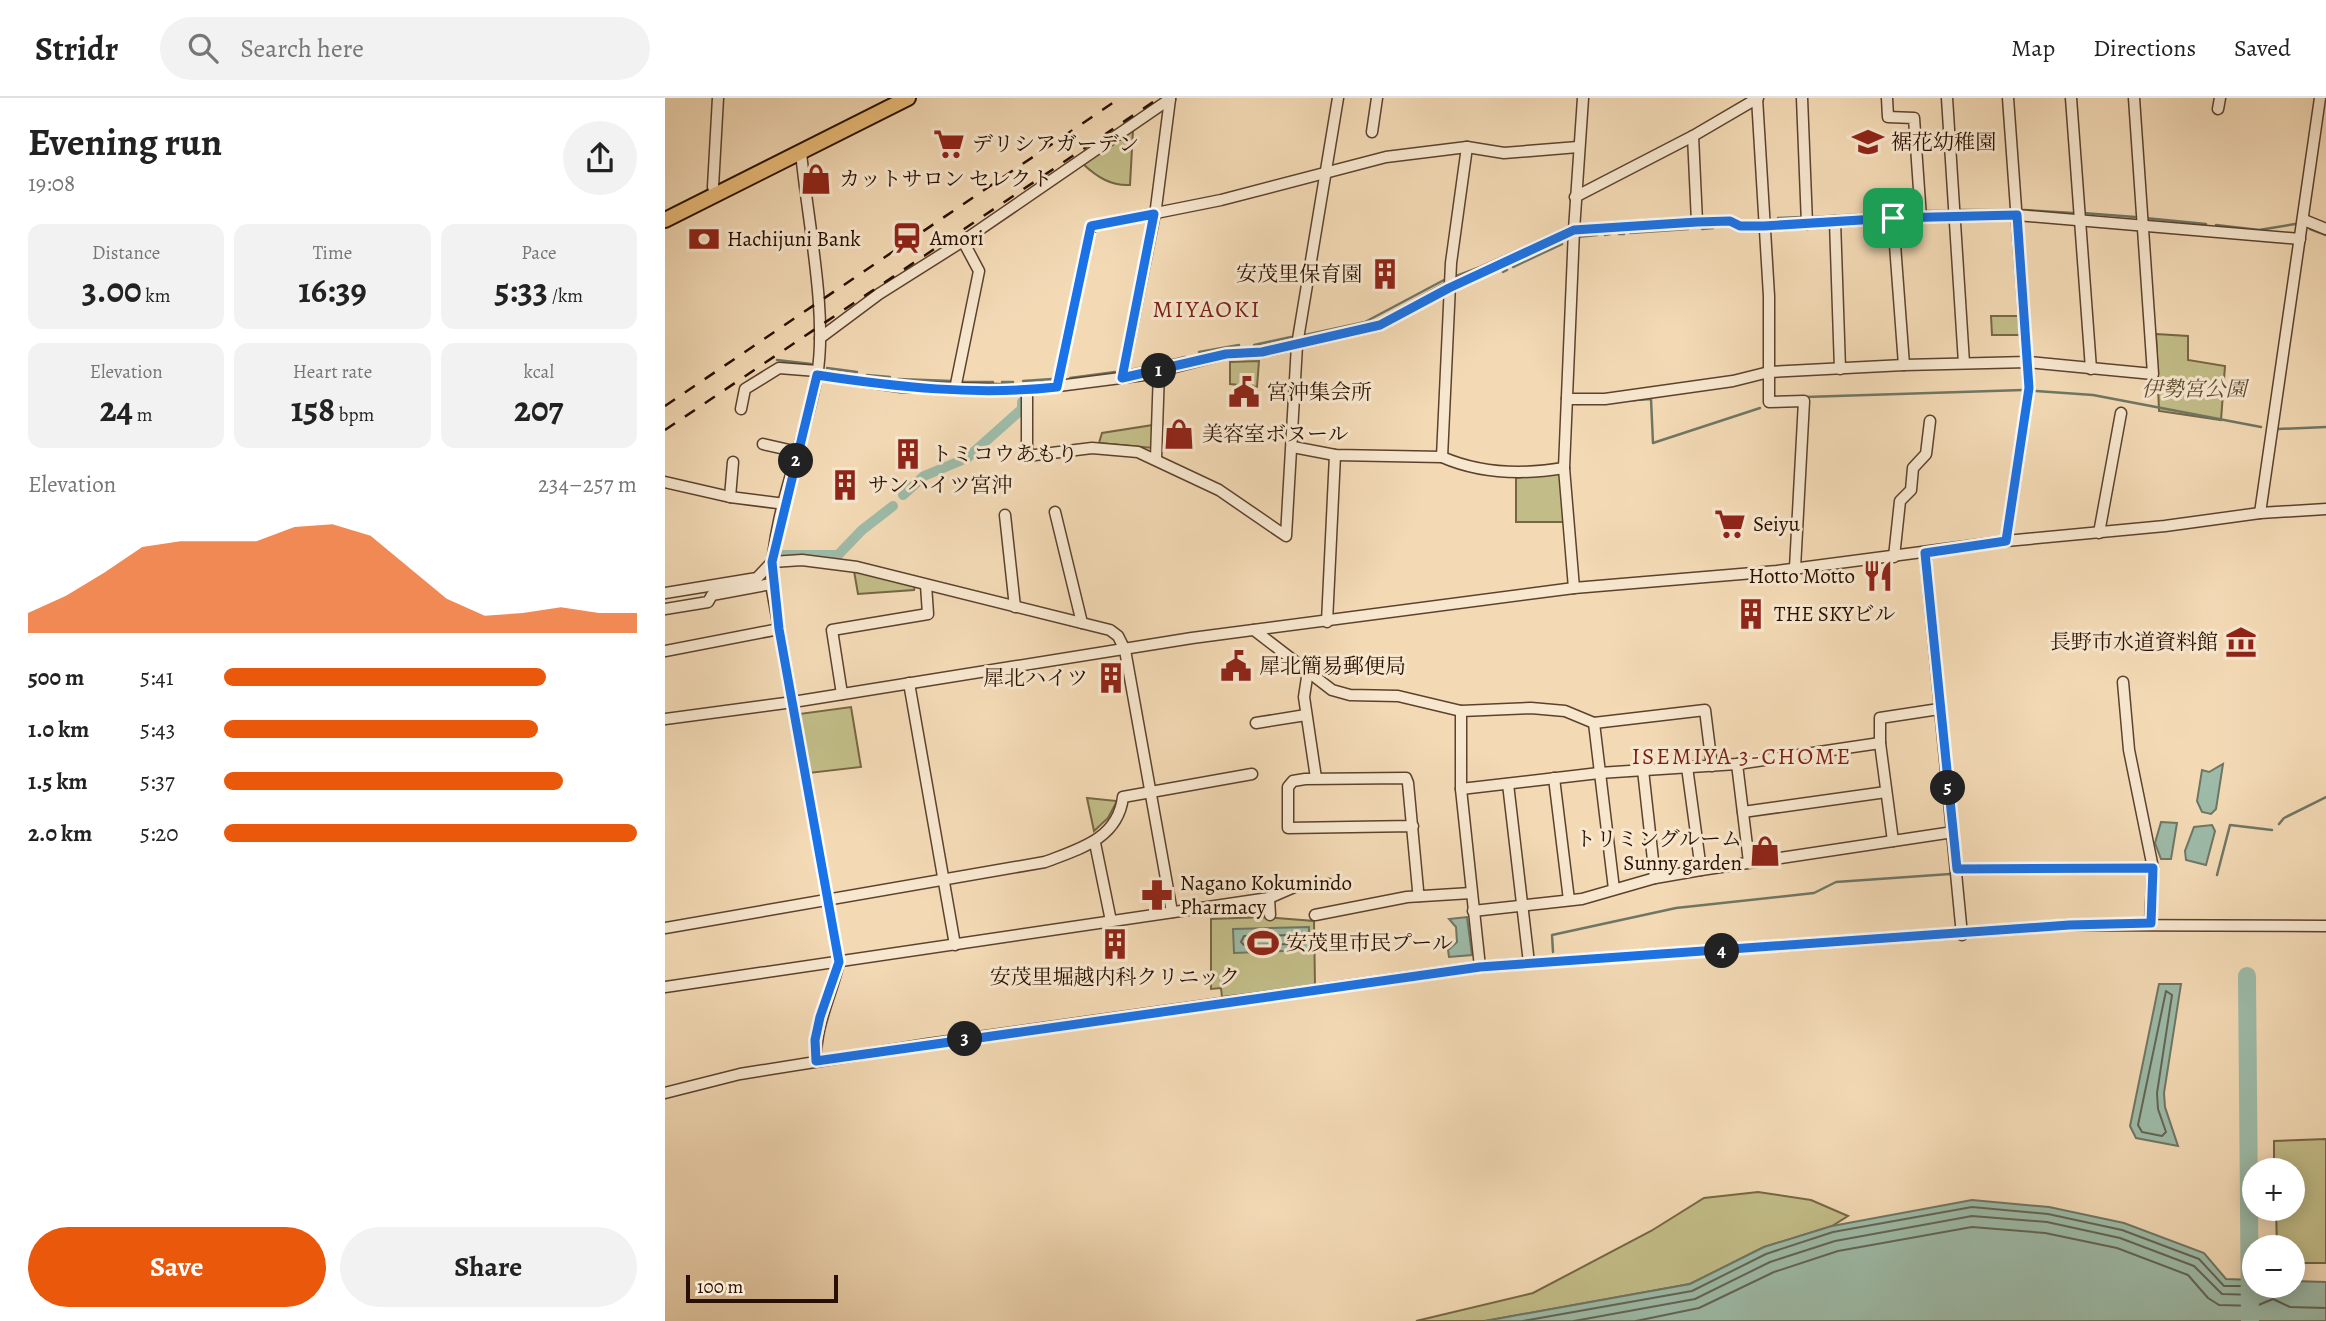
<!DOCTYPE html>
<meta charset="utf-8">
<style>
body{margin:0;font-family:Alegreya,"Noto Serif JP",serif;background:#f2f2f2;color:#222;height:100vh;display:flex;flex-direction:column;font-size:26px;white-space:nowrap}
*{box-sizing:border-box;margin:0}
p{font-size:23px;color:#767676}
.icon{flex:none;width:38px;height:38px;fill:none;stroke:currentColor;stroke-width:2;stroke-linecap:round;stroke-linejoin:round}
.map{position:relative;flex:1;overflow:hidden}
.side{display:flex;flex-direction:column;background:#fff;width:665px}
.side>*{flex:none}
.tools{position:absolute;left:1577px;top:1060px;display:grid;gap:14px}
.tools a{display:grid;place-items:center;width:63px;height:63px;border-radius:50%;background:#fff;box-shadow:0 4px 18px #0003;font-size:35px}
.scale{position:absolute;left:21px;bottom:18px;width:152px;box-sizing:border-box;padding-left:7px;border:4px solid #290f00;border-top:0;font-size:19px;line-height:24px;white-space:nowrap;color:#290f00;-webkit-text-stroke:5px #f7e7cf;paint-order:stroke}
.pin{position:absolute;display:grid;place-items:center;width:60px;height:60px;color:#fff;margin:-30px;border-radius:14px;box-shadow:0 4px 10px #0006}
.km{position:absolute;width:35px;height:35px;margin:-18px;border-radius:50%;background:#222;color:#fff;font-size:19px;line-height:35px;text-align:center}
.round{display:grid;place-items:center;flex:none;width:74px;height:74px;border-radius:37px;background:#f2f2f2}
.summary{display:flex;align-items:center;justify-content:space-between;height:119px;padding:0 28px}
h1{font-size:38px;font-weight:600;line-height:52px}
.figures{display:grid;grid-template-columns:repeat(3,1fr);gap:10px;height:119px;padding:7px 28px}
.figures div{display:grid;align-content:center;border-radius:14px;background:#f2f2f2;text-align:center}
.figures b{font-size:35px;font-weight:600}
.figures small{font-size:19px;font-weight:400}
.figures p{font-size:19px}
.chart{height:196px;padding:14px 28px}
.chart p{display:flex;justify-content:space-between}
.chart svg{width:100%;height:126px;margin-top:7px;fill:#ea580c;opacity:.7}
.cta{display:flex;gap:14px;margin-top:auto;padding:14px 28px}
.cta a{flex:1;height:80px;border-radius:42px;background:#ea580c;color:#fff;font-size:28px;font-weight:600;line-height:80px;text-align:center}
.cta a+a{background:#f2f2f2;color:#222}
ul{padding:0 28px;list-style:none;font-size:23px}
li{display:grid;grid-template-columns:112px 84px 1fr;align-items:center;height:52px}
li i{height:18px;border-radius:9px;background:#ea580c}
header{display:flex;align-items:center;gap:42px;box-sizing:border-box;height:98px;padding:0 35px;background:#fff;border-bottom:2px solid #e0e0e0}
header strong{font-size:33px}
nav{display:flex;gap:38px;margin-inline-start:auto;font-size:24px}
.search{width:490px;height:63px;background:#f2f2f2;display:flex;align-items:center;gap:18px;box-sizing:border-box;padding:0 24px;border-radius:38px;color:#767676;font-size:26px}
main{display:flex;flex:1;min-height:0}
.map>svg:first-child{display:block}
</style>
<header>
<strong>Stridr</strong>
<div class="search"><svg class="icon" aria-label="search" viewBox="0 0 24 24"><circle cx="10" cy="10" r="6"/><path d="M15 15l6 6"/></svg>Search here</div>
<nav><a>Map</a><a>Directions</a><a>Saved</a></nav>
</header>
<main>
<section class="side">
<div class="summary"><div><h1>Evening run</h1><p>19:08</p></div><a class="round"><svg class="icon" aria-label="share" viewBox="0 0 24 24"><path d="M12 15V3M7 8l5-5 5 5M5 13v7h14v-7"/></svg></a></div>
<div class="figures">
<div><p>Distance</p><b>3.00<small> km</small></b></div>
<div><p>Time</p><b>16:39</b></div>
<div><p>Pace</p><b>5:33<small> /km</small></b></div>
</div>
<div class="figures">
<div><p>Elevation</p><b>24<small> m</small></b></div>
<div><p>Heart rate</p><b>158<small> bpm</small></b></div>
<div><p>kcal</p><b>207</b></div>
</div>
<div class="chart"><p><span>Elevation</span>234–257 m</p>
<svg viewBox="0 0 160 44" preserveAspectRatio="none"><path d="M0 44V37L10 31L20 23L30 14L40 12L50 12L60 12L70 7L80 6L90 10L100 21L110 32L120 38L130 37L140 35L150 37L160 37V44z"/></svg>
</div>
<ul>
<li><b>500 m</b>5:41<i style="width:78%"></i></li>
<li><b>1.0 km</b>5:43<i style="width:76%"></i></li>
<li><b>1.5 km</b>5:37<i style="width:82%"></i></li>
<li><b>2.0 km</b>5:20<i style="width:100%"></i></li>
</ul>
<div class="cta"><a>Save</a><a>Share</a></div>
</section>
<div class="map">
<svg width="1661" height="1223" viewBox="0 0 1661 1223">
<rect width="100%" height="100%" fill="#f3dab5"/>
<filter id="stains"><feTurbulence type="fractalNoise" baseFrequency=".00286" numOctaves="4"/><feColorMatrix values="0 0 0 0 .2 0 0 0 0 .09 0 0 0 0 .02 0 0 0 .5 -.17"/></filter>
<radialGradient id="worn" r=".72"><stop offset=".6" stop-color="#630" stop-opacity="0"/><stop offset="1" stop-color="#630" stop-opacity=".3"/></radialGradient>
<!-- green -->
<g fill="#c2bd88" stroke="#766644" stroke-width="2">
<path d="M468 32 465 87C446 88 432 79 418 66Z"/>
<polygon points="1326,218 1355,218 1356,237 1327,237"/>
<polygon points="1491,236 1523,238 1523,262 1560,268 1556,322 1494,313"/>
<polygon points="594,263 592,289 565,286 565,264"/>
<polygon points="488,327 488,350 434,345 437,335"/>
<polygon points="895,375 900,424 851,424 851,380"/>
<polygon points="189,473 250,488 249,492 193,496"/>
<polygon points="186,609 196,669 144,675 134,616"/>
<polygon points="422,700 452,703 443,720 429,733"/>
<polygon points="600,819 649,823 650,888 557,899 556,890 546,891 546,821"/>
<polygon points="1661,1041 1661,1165 1628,1165 1628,1150 1612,1150 1611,1111 1628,1111 1628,1073 1609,1073 1609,1043"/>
<polygon points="1093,1094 1146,1102 1183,1118 1167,1128 1099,1149 1025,1186 820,1223 751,1223 868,1195 986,1133 1039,1100"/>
</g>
<!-- water -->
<g fill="#9dbba8" stroke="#6f7665" stroke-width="2">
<polygon points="1558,666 1551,711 1546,716 1537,714 1532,703 1537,672 1544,674"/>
<polygon points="1496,724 1512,725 1506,761 1496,761 1490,745"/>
<polygon points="1547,727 1550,733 1541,767 1521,762 1520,753 1529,729"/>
<polygon points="802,819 807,857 784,859 783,852 792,844 791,829 784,821"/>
<polygon points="644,829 644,852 569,855 568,831"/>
<polygon points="1494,886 1516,886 1499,995 1500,1009 1513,1048 1471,1040 1465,1028"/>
<polygon points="1307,1102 1384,1109 1459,1125 1539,1155 1561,1181 1589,1182 1589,1188 1628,1188 1628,1183 1661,1184 1661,1223 820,1223 1025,1186 1099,1149 1167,1128"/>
</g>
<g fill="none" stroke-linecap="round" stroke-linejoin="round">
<!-- shore -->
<g stroke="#636554" stroke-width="2">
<polygon points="634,837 637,842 634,846 579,847 576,844 579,838"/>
<polygon points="1501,893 1507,897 1492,995 1493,1011 1501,1034 1497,1038 1477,1034 1473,1027"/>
<polyline points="858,1223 1027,1193 1101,1156 1168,1134 1307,1109 1383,1116 1457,1132 1534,1161 1559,1188 1591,1188"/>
<polyline points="909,1223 1030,1201 1105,1164 1170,1143 1307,1118 1382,1124 1455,1140 1529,1168 1557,1196 1591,1197 1603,1188"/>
<polyline points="971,1223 1034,1210 1109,1174 1173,1153 1307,1129 1380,1135 1452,1150 1523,1177 1543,1200 1554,1207 1591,1208 1608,1201 1625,1209 1661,1210"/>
</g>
<!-- stream -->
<g stroke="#6f7665" stroke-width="2.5">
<polyline points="1294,112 1346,112"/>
<polyline points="1359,112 1408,115"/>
<polyline points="1260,113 1285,113"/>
<polyline points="1418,115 1470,119"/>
<polyline points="1148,119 1249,113"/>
<polyline points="1113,120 1137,119"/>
<polyline points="1480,120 1541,126"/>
<polyline points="1551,127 1594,132 1630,126"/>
<polyline points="1037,131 1048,130"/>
<polyline points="1645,131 1661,137"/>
<polyline points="965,135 1023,131"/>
<polyline points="954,136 959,136"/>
<polyline points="940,137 945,136"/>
<polyline points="912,139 932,137"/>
<polyline points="848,169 897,146"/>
<polyline points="838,174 842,172"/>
<polyline points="791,178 813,170"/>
<polyline points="640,237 700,224 779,182"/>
<polyline points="589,247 626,239"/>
<polyline points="534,254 574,247"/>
<polyline points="112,262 146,266"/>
<polyline points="162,270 192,274"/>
<polyline points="466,272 520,259"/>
<polyline points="202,277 225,279"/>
<polyline points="405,280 450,274"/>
<polyline points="233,281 287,283"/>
<polyline points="358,283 387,281"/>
<polyline points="296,284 328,284"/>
<polyline points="337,284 348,284"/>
<polyline points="1371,293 1428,297 1596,329"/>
<polyline points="1140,299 1358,292"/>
<polyline points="912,306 986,301 988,345 1095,310"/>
<polyline points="1613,331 1661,329"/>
<polyline points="1614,726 1619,720 1661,699"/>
<polyline points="1370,766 1409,766"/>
<polyline points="1552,777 1565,727 1607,732"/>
<polyline points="888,854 887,837 1011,810 1149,795 1171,784 1285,776"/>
</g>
<!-- canal -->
<g stroke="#9dbba8" stroke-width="10">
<polyline points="238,397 259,378 302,360 357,311 357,304"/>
<polyline points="116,457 173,457 197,432 228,408"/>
</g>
<!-- river -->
<polyline stroke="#9dbba8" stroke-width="18" points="1582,878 1585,1223"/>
<defs>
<g id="minor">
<polyline points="1092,0 1104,198 1104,304 1139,303 1130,470"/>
<polyline points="1137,0 1142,126"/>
<polyline points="1222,0 1223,19 1249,20 1256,120"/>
<polyline points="1282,0 1299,265"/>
<polyline points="1406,0 1426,271"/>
<polyline points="1553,11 1555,0"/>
<polyline points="707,34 712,0"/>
<polyline points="1028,38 1032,124"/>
<path d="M136 54C142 120 163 215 152 278 139 347 107 416 106 486L174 864C166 899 150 927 151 963"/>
<polyline points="52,96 48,89 53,0"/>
<polyline points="910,99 1028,38 1093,0"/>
<polyline points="1228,120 1239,267"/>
<polyline points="1639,122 1661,131"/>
<polyline points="1170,123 1175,271"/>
<polyline points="155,240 214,196 298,143 505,1"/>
<polyline points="152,277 236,289 362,292 479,277 561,256 598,254 715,227 784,189 909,132 1032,124 1065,123 1075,128 1099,128 1228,120 1352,117 1635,141"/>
<polyline points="457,280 491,110 505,1"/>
<polyline points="392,289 426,128 556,102 721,59 802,49 839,55 913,49"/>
<polyline points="290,291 314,173 298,143"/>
<polyline points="362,292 362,358 427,350 473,354 554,392 621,438 632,247 673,0"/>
<polyline points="902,301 940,301 1068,283 1104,274 1239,267 1363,264 1488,276 1469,0"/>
<polyline points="76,311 80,291 114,270 152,273"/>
<polyline points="98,346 133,354"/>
<path d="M628 349 670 357 777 359C816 376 857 377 899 370"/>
<polyline points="777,359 786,165 802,49"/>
<polyline points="491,360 494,273"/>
<polyline points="0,384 65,399 120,406"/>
<polyline points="65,399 68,364"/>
<polyline points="390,414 417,525"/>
<polyline points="1595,415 1655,0"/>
<polyline points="340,417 350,509"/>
<polyline points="1434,435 1456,315"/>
<polyline points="1341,443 1364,290 1343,0"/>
<polyline points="1260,455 1297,837"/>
<polyline points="1229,459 1235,403 1246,392 1248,370 1261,356 1265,323"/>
<polyline points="909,490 899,370 909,132 918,0"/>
<polyline points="0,495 92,480 107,464 137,462 192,469 445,532 453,538 460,552 507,814"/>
<polyline points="0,511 43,504 47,497 106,486"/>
<polyline points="662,524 670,357"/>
<polyline points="589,532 667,592 685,597 733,598 796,613 866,610 900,613 929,625 1040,612 1047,668"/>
<polyline points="0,553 114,531"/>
<polyline points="643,573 639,599 651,680"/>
<polyline points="1458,584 1464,652 1488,770 1485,825"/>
<polyline points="244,585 290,847"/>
<polyline points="177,596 167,532 263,516 261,487"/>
<polyline points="796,613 796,691 815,869"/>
<polyline points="0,621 128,604 527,540 909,490 1112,473 1341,443 1500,428 1595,415 1661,411"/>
<polyline points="591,625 641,617"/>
<polyline points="929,625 949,791"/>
<polyline points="1072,666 1084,764"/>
<polyline points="1022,669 1036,772"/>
<polyline points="978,672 990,780"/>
<polyline points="889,680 904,802"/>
<polyline points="843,686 864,865"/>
<polyline points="796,691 934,675 1072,666 1215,645"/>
<polyline points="1078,714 1221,694"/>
<polyline points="748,728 623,730 623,689 628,683 640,681 741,680 743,685 753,792 754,798"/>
<polyline points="1228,743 1215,645 1215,620 1274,611"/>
<polyline points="430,745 446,823"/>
<polyline points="1291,771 1488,770"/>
<polyline points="604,800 605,817"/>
<polyline points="808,813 917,801 990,780 1036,772 1288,734"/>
<polyline points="650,817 742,799 806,795"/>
<path d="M0 830 380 764C414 751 453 741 458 699L587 676"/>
<polyline points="0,889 604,800 634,787 664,786"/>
<polyline points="0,995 75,976 263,946 815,869 1403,827 1661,828"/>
</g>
<polyline id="highway" points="0,122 243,0"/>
</defs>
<!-- minor casing -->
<use href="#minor" stroke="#5c422d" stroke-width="13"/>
<!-- highway casing -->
<use href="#highway" stroke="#290f00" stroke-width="18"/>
<!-- minor -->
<use href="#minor" stroke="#f7e7cf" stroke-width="10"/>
<!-- highway -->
<use href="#highway" stroke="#eabd7a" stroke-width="14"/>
<!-- rail -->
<g stroke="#290f00" stroke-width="2.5" stroke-dasharray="12 12" stroke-linecap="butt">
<polyline points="0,308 455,0"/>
<polyline points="0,332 494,0"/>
</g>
</g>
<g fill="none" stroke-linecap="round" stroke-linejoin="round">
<defs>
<path id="route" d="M489 116 457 280 561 256 597 254 715 227 784 190 909 132 1032 124 1065 123 1075 128H1099L1228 120 1352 117 1364 290 1341 443 1260 455 1292 771 1488 770 1486 825 1404 827 815 869 151 963 150 942 155 919 174 864 114 531 107 464 152 277C231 289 312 298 392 289L426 128Z"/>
</defs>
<!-- route casing -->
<use href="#route" stroke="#fff" stroke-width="14"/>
<!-- route -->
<use href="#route" stroke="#1a73e8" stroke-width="9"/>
</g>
<!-- icons -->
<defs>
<symbol id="school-bare" viewBox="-9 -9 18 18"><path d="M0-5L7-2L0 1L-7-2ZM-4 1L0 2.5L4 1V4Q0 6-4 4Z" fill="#8f2418" stroke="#f7e7cf" stroke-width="2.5" paint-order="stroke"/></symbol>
<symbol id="supermarket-bare" viewBox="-9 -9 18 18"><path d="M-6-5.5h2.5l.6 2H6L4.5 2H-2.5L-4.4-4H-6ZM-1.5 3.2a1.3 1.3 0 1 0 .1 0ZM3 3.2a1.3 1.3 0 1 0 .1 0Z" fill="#8f2418" stroke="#f7e7cf" stroke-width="2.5" paint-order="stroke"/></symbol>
<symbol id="shop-bare" viewBox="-9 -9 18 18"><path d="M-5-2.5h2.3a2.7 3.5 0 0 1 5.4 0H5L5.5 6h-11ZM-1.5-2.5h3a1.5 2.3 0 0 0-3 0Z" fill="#8f2418" stroke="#f7e7cf" stroke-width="2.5" paint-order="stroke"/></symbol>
<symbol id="station-bare" viewBox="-9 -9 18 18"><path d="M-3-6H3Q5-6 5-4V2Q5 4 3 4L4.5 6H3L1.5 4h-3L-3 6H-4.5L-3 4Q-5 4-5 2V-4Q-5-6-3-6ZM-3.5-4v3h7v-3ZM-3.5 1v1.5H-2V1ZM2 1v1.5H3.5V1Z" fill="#8f2418" stroke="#f7e7cf" stroke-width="2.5" paint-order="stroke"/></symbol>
<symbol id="bank-bare" viewBox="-9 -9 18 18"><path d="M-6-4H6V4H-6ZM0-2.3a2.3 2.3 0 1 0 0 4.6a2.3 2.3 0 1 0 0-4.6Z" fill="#8f2418" stroke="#f7e7cf" stroke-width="2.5" paint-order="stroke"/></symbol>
<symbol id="building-bare" viewBox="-9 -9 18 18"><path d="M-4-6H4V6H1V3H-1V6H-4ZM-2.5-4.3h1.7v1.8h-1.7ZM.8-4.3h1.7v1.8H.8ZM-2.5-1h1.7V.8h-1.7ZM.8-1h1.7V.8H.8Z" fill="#8f2418" stroke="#f7e7cf" stroke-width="2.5" paint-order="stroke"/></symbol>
<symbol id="civic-bare" viewBox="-9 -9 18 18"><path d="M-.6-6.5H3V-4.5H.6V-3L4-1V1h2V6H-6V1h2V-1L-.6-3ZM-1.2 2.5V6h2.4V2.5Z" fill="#8f2418" stroke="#f7e7cf" stroke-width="2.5" paint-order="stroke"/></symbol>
<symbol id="restaurant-bare" viewBox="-9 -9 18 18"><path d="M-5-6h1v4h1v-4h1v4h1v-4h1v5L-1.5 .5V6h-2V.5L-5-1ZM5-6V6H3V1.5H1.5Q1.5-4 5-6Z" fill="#8f2418" stroke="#f7e7cf" stroke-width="2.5" paint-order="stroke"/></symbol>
<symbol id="museum-bare" viewBox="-9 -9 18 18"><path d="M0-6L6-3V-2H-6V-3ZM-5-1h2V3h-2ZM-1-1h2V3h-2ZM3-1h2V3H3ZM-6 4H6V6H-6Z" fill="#8f2418" stroke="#f7e7cf" stroke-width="2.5" paint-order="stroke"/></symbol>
<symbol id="pharmacy-bare" viewBox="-9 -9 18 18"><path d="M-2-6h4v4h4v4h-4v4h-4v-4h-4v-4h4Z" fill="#8f2418" stroke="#f7e7cf" stroke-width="2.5" paint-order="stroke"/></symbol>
<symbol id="stadium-bare" viewBox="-9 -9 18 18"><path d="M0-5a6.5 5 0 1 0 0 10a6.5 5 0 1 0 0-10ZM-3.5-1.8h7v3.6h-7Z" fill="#8f2418" stroke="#f7e7cf" stroke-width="2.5" paint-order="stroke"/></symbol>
</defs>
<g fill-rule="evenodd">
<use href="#school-bare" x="1181" y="22" width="44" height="44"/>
<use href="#supermarket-bare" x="262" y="24" width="44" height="44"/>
<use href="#shop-bare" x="129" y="59" width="44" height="44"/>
<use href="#station-bare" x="220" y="118" width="44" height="44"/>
<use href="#bank-bare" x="17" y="119" width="44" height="44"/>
<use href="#building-bare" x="698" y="154" width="44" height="44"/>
<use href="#civic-bare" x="557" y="272" width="44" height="44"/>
<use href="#shop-bare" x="492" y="314" width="44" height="44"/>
<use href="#building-bare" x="221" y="334" width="44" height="44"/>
<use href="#building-bare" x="158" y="365" width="44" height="44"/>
<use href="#supermarket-bare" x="1043" y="404" width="44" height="44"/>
<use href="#restaurant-bare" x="1191" y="456" width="44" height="44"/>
<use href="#building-bare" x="1064" y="494" width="44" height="44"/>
<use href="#museum-bare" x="1554" y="522" width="44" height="44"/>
<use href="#civic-bare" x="549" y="546" width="44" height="44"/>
<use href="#building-bare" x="424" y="558" width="44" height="44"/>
<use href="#shop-bare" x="1078" y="731" width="44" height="44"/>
<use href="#pharmacy-bare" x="470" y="775" width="44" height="44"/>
<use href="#stadium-bare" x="576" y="823" width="44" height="44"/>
<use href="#building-bare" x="428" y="824" width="44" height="44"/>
</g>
<g text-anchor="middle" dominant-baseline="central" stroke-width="6" stroke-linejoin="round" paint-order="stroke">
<!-- poi labels -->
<g font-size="21" fill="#290f00" stroke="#f7e7cf" text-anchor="start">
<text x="1226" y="44">裾花幼稚園</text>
<text x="307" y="46">デリシアガーデン</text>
<text x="174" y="81">カットサロン セレクト</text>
<text x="265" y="140">Amori</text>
<text x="62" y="141">Hachijuni Bank</text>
<text x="697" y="176" text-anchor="end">安茂里保育園</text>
<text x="602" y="294">宮沖集会所</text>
<text x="537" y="336">美容室ボヌール</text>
<text x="266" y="356">トミコウあもり</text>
<text x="203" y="387">サンハイツ宮沖</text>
<text x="1088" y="426">Seiyu</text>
<text x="1190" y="478" text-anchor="end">Hotto Motto</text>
<text x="1109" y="516">THE SKYビル</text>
<text x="1553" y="544" text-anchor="end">長野市水道資料館</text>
<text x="594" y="568">犀北簡易郵便局</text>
<text x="423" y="580" text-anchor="end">犀北ハイツ</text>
<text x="1077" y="741" text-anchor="end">トリミングルーム<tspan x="1077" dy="24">Sunny garden</tspan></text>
<text x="515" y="785">Nagano Kokumindo<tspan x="515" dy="24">Pharmacy</tspan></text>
<text x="621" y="845">安茂里市民プール</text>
<text x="450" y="879" text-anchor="middle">安茂里堀越内科クリニック</text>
</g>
<!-- park labels -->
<g font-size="21" font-style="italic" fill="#5f4c30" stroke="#f7e7cf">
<text x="1529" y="291">伊勢宮公園</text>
</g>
<!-- neighbourhood labels -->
<g font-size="23" letter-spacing="2" fill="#7a1f14" stroke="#f7e7cf">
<text x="1077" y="658">ISEMIYA 3-CHOME</text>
</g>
<!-- quarter labels -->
<g font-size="24" letter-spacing="2" fill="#7a1f14" stroke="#f7e7cf">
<text x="542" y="211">MIYAOKI</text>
</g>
</g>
<rect width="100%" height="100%" filter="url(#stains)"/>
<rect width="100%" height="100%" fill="url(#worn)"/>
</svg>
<div class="tools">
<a>+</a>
<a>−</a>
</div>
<div class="scale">100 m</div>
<div class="pin" style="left:1228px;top:120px;background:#1e9e55"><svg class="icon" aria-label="arrive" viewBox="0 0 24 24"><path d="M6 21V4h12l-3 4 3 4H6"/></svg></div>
<b class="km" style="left:494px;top:273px">1</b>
<b class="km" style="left:131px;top:363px">2</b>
<b class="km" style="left:300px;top:941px">3</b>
<b class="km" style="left:1057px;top:853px">4</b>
<b class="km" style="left:1283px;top:690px">5</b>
</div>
</main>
